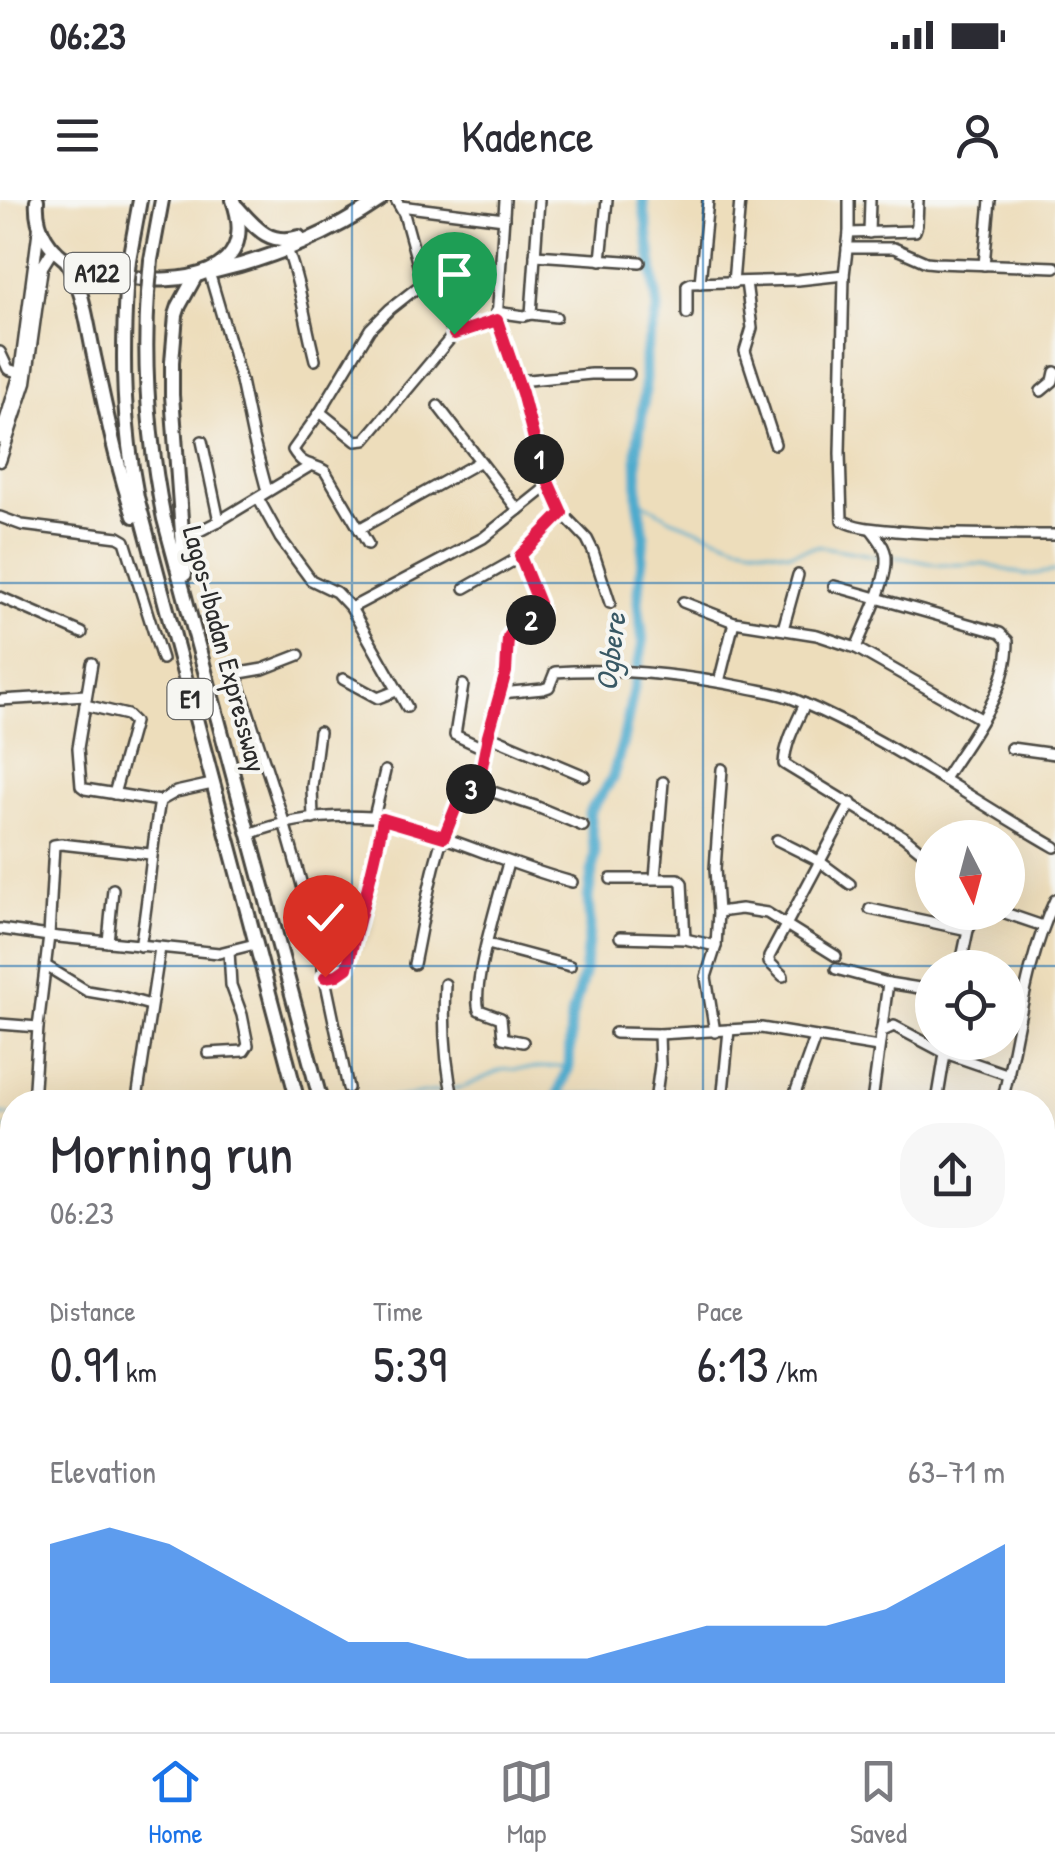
<!DOCTYPE html>
<meta charset="utf-8">
<style>
body{margin:0;font-family:"Patrick Hand",sans-serif;background:#f7f7f7;color:#2b2b33;height:100vh;display:flex;flex-direction:column;font-size:38px;white-space:nowrap}
*{box-sizing:border-box;margin:0}
p{font-size:32px;color:#7c7c81}
.icon{flex:none;width:55px;height:55px;fill:none;stroke:currentColor;stroke-width:2;stroke-linecap:round;stroke-linejoin:round}
.map{position:relative;flex:1;overflow:hidden}
.sheet{position:absolute;left:0px;top:890px;width:1055px;height:642px;display:flex;flex-direction:column;background:#fff;border-radius:40px 40px 0 0;box-shadow:0 10px 40px #0002}
.sheet>*{flex:none}
.needle{width:65px;rotate:174deg}
.controls{position:absolute;left:915px;top:620px;display:grid;gap:20px}
.controls a{display:grid;place-items:center;width:110px;height:110px;border-radius:50%;background:#fff;box-shadow:0 10px 40px #0002;font-size:50px}
.pin{position:absolute;display:grid;place-items:center;width:85px;height:85px;color:#fff;margin:-102px -42px;border-radius:50% 50% 50% 0;rotate:-45deg;box-shadow:0 0 10px #0007}
.pin .icon{rotate:45deg}
.km{position:absolute;width:50px;height:50px;margin:-25px;border-radius:50%;background:#222;color:#fff;font-size:28px;line-height:50px;text-align:center}
.round{display:grid;place-items:center;flex:none;width:105px;height:105px;border-radius:40px;background:#f7f7f7}
.summary{display:flex;align-items:center;justify-content:space-between;height:170px;padding:0 50px}
h1{font-size:55px;font-weight:600;line-height:75px}
.figures{display:grid;grid-template-columns:repeat(3,1fr);gap:15px;height:170px;padding:10px 50px}
.figures div{display:grid;align-content:center}
.figures b{font-size:50px;font-weight:600}
.figures small{font-size:28px;font-weight:400}
.figures p{font-size:28px}
.chart{height:280px;padding:20px 50px}
.chart p{display:flex;justify-content:space-between}
.chart svg{width:100%;height:180px;margin-top:10px;fill:#1a73e8;opacity:.7}
.status{display:flex;justify-content:space-between;align-items:center;height:70px;padding:0 50px;background:#fff;direction:ltr}
.status svg{height:28px;fill:currentColor}
header{display:flex;justify-content:space-between;align-items:center;height:130px;padding:0 50px;background:#fff;font-size:45px;font-weight:600}
.menu{display:flex;justify-content:space-around;align-items:center;height:140px;border-top:2px solid #e1e1e2;background:#fff;font-size:28px;color:#7c7c81}
.menu a{display:grid;justify-items:center;gap:5px}
.menu .active{color:#1a73e8}
.map>svg:first-child{display:block}
</style>
<div class="status"><b>06:23</b><svg viewBox="0 0 49 12"><path d="M0 12V9h3v3zM5 12V6h3v6zM10 12V3h3v9zM15 12V0h3v12zM26 1h20v11H26zM47 4h2v5h-2z"/></svg></div>
<header><svg class="icon" aria-label="menu" viewBox="0 0 24 24"><path d="M4 6h16M4 12h16M4 18h16"/></svg>Kadence<svg class="icon" aria-label="person" viewBox="0 0 24 24"><circle cx="12" cy="8" r="4"/><path d="M4 21q1-7 8-7t8 7"/></svg></header>
<div class="map">
<svg width="1055" height="1532" viewBox="0 0 1055 1532">
<rect width="100%" height="100%" fill="#f6f6f2"/>
<filter id="ink" filterUnits="userSpaceOnUse"><feTurbulence type="fractalNoise" baseFrequency=".01" numOctaves="2"/><feDisplacementMap in="SourceGraphic" scale="20" xChannelSelector="R" yChannelSelector="G"/><feConvolveMatrix kernelMatrix="1 2 1 2 8 2 1 2 1" color-interpolation-filters="sRGB"/></filter>
<filter id="wash" filterUnits="userSpaceOnUse"><feTurbulence type="fractalNoise" baseFrequency=".0048" numOctaves="4" result="noise"/><feDisplacementMap in="SourceGraphic" scale="40" xChannelSelector="R" yChannelSelector="G"/><feGaussianBlur stdDeviation="2.25" result="paint"/><feColorMatrix in="noise" values="0 0 0 0 0 0 0 0 0 0 0 0 0 0 0 0 0 1.4 0 .05"/><feComposite in="paint" operator="in"/></filter>
<g filter="url(#wash)">
<rect width="100%" height="100%" fill="#edddbb"/>
<g fill="none" stroke-linecap="round" stroke-linejoin="round">
<!-- stream -->
<g stroke="#4fabcd" stroke-width="2.5">
<polyline points="638,299 671,319 737,344 790,353 818,346 881,357"/>
<polyline points="889,357 904,358 939,365 983,364 1026,375 1055,371"/>
<polyline points="558,895 611,894 651,897"/>
<polyline points="658,898 682,902"/>
<polyline points="367,902 464,887 501,870 569,866"/>
<polyline points="0,914 12,916"/>
<polyline points="0,931 12,925"/>
<polyline points="1042,1029 1055,1032"/>
</g>
<!-- river -->
<g stroke="#4fabcd" stroke-width="11">
<polyline points="557,902 558,895 569,866 571,819 584,774 590,726 588,698 595,653 589,613 612,579 623,541 643,442 638,403 644,335 638,299 637,249 645,191 645,155 658,109 643,0"/>
<polyline points="614,1520 619,1527"/>
</g>
</g>
</g>
<g filter="url(#ink)">
<g fill="none" stroke-linecap="round" stroke-linejoin="round">
<defs>
<g id="minor">
<polyline points="396,0 404,14 423,83 454,134"/>
<polyline points="505,0 497,120 518,181 548,286 562,313 587,339 593,351 610,403"/>
<path d="M849 0V33L844 75 840 253 842 320C858 329 879 329 896 331 949 336 1002 334 1055 335"/>
<polyline points="400,6 504,19"/>
<polyline points="849,33 915,31 917,25 918,0"/>
<polyline points="869,33 870,0"/>
<polyline points="847,48 894,48 926,62 936,63 1055,67"/>
<path d="M287 49C301 85 305 122 315 160"/>
<polyline points="535,55 640,62"/>
<polyline points="601,60 607,0"/>
<polyline points="984,65 990,0"/>
<polyline points="209,72 241,181 253,238 267,291"/>
<polyline points="746,82 752,128 745,151 775,244"/>
<polyline points="700,83 708,0"/>
<polyline points="733,83 740,0"/>
<polyline points="496,112 524,116 531,114 539,0"/>
<polyline points="531,114 556,117"/>
<polyline points="687,114 687,85 691,83 798,80 844,75"/>
<polyline points="0,152 8,169 20,173"/>
<polyline points="518,181 591,174 629,174"/>
<polyline points="1041,191 1053,181 1055,172"/>
<polyline points="438,206 518,310"/>
<polyline points="320,212 356,241 365,240 454,134 497,120"/>
<polyline points="202,241 219,321"/>
<polyline points="258,298 280,338 311,380 336,392 351,408 407,507"/>
<polyline points="0,317 22,325 118,337 125,341 162,459"/>
<polyline points="359,329 479,262"/>
<polyline points="182,340 219,321 310,266"/>
<path d="M368 344 325 271C311 262 304 268 293 250L320 212 370 129 390 109 423 83"/>
<path d="M834 386 1000 433 1008 441C1008 493 970 537 944 579"/>
<polyline points="465,388 520,357 562,313"/>
<polyline points="0,397 82,433"/>
<polyline points="683,402 734,422 817,435 856,448 981,519"/>
<polyline points="351,408 483,338 548,286"/>
<polyline points="783,429 798,375"/>
<path d="M856 448C865 425 888 381 886 357 885 346 877 337 871 329"/>
<polyline points="299,455 263,469 240,473 237,477 284,622 315,731 348,888"/>
<polyline points="92,463 78,548 81,586 85,589 160,601"/>
<polyline points="343,479 378,498 396,491"/>
<polyline points="719,482 734,422"/>
<polyline points="463,485 455,535 485,549"/>
<path d="M501 493 543 489 549 487 555 472C618 468 683 475 744 487 762 491 780 493 796 500 888 539 969 598 1055 647"/>
<polyline points="0,500 86,495"/>
<path d="M805 504C796 523 785 543 784 564L904 637 932 660"/>
<polyline points="85,505 127,515 134,522 114,594"/>
<polyline points="488,535 585,576"/>
<polyline points="1011,548 1055,554"/>
<polyline points="478,587 488,535 506,471 508,438 513,431 541,413 541,408 520,357"/>
<polyline points="374,617 385,571"/>
<polyline points="313,619 312,587 319,532"/>
<path d="M249 634C288 619 330 614 372 617 387 618 403 625 417 629 470 645 519 668 572 682"/>
<polyline points="777,640 819,661 850,684"/>
<path d="M508 663C500 693 471 785 479 810L501 818 503 838 523 842"/>
<polyline points="655,678 663,582"/>
<polyline points="611,679 678,679 682,683 685,739"/>
<polyline points="870,709 968,730"/>
<polyline points="718,712 741,709 767,713 836,756"/>
<polyline points="1002,712 1043,726"/>
<polyline points="0,729 49,736 219,753 255,744"/>
<polyline points="620,737 685,739 716,746"/>
<polyline points="108,742 113,689"/>
<polyline points="488,744 570,766"/>
<path d="M140 746C149 698 151 649 160 601L176 592 212 584"/>
<path d="M414 764C425 711 435 639 462 592L478 587 535 606 583 626"/>
<polyline points="46,766 87,791 122,797 150,805"/>
<polyline points="960,768 968,730 979,712"/>
<polyline points="836,769 888,783 932,790"/>
<polyline points="783,776 769,762 769,757 851,603"/>
<polyline points="325,777 337,775 347,767 362,704 372,675 383,619"/>
<path d="M445 784C443 823 445 864 454 902"/>
<polyline points="0,824 38,827"/>
<polyline points="715,832 706,777 716,746 718,712 715,669 722,569"/>
<polyline points="881,832 894,826 945,853 1009,875"/>
<polyline points="615,833 659,834 761,828 878,847"/>
<polyline points="208,853 244,851 248,845 242,815 231,785 229,751"/>
<polyline points="137,899 160,748"/>
<polyline points="33,902 38,827 49,736 54,645 61,644 150,654"/>
<polyline points="539,902 552,901"/>
<polyline points="655,902 660,865 659,834"/>
<polyline points="722,902 729,830"/>
<polyline points="792,902 815,838"/>
<polyline points="872,902 888,783"/>
<polyline points="937,902 947,842"/>
<path d="M1002 902C1019 833 1024 766 1055 700"/>
<polyline points="1042,950 1055,952"/>
<polyline points="1042,1005 1055,973"/>
<polyline points="0,1111 12,1108"/>
<polyline points="1042,1149 1055,1132"/>
<polyline points="1042,1309 1055,1293"/>
<polyline points="0,1413 12,1413"/>
<polyline points="1042,1457 1055,1442"/>
<polyline points="0,1483 12,1483"/>
<polyline points="37,1520 97,1532"/>
<polyline points="230,1520 232,1532"/>
<polyline points="876,1520 890,1532"/>
<polyline points="935,1520 957,1532"/>
<polyline points="19,1532 22,1520"/>
<polyline points="140,1532 177,1520"/>
<polyline points="289,1532 290,1520"/>
<polyline points="425,1532 428,1520"/>
<polyline points="471,1532 476,1520"/>
<polyline points="664,1532 672,1520"/>
<polyline points="839,1532 848,1520"/>
<polyline points="1034,1532 1055,1512"/>
</g>
<g id="major">
<polyline points="0,238 20,173 39,27"/>
<polyline points="0,261 26,182 42,67 50,54 57,51"/>
</g>
<g id="highway">
<path d="M37 0C35 28 48 49 72 64 86 73 107 75 124 77 178 85 261 78 233 0"/>
<path d="M237 7C255 27 269 46 299 37"/>
<path d="M65 58C83 87 87 123 94 156 106 210 116 264 134 316"/>
<polyline points="129,60 140,0"/>
<polyline points="151,60 162,0"/>
<path d="M216 71C274 58 332 33 380 0"/>
<path d="M126 89C122 163 123 224 137 297L298 902"/>
<path d="M148 93C143 170 149 244 164 319L321 902"/>
<polyline points="185,374 172,195 172,162 176,115 179,106 195,77"/>
<polyline points="561,1520 571,1532"/>
<polyline points="589,1520 600,1532"/>
</g>
</defs>
<!-- minor casing -->
<use href="#minor" stroke="#484641" stroke-width="14"/>
<!-- major casing -->
<use href="#major" stroke="#484641" stroke-width="15"/>
<!-- highway casing -->
<use href="#highway" stroke="#484641" stroke-width="18"/>
<!-- minor -->
<use href="#minor" stroke="#fff" stroke-width="9"/>
<!-- major -->
<use href="#major" stroke="#fff" stroke-width="10"/>
<!-- highway -->
<use href="#highway" stroke="#fff" stroke-width="12"/>
<defs>
<g id="highway-bridge">
<polyline points="126,89 129,60"/>
<polyline points="148,93 151,60"/>
</g>
</defs>
<!-- highway-bridge casing -->
<use href="#highway-bridge" stroke="#484641" stroke-width="18" stroke-linecap="butt"/>
<!-- highway-bridge -->
<use href="#highway-bridge" stroke="#fff" stroke-width="12"/>
</g>
</g>
<g fill="none" stroke-linecap="round" stroke-linejoin="round" filter="url(#ink)">
<defs>
<path id="route" d="M325 777 337 775 347 768C359 718 374 669 383 619L444 637 462 592 478 587 488 536 506 472 508 438 513 431 540 412 539 403 520 356 562 313 541 266 522 193 497 120 454 134"/>
</defs>
<!-- route casing -->
<use href="#route" stroke="#fff" stroke-width="20"/>
<!-- route -->
<use href="#route" stroke="#e11d48" stroke-width="12"/>
</g>
<!-- grid -->
<path fill="none" stroke="#1f6fb2" stroke-width="2.5" stroke-opacity="0.55" d="M352 0V902M703 0V902M0 383H1055M0 766H1055M0 1149H12M1042 1149H1055M352 1520V1532M703 1520V1532"/>
<g text-anchor="middle" dominant-baseline="central" stroke-width="8" stroke-linejoin="round" paint-order="stroke">
<!-- shield labels -->
<g fill="#f6f6f2" stroke="#686867" stroke-width="2.5">
<rect x="64.5" y="53" width="65" height="40" rx="8"/>
<rect x="167.5" y="479" width="45" height="40" rx="8"/>
</g>
<g font-size="25" font-weight="bold" fill="#2b2b2b">
<text x="97" y="73">A122</text>
<text x="190" y="499">E1</text>
</g>
<!-- street labels -->
<g font-size="28" fill="#2b2b2b" stroke="#f6f6f2">
<text transform="translate(225 449) rotate(75)">Lagos-Ibadan Expressway</text>
</g>
<!-- water labels -->
<g font-size="30" font-style="italic" fill="#385864" stroke="#f6f6f2">
<text transform="translate(610 452) rotate(-83)">Ogbere</text>
</g>
</g>
</svg>
<div class="controls">
<a><svg class="needle" viewBox="-14 -14 28 28"><path d="M0-13l5 13h-10z" fill="#e53935"/><path d="M0 13l5-13h-10z" fill="#7c7c81"/></svg></a>
<a><svg class="icon" aria-label="locate" viewBox="0 0 24 24"><circle cx="12" cy="12" r="6"/><path d="M12 2v4M12 18v4M2 12h4M18 12h4"/></svg></a>
</div>
<div class="pin" style="left:454px;top:134px;background:#1e9e55"><svg class="icon" aria-label="arrive" viewBox="0 0 24 24"><path d="M6 21V4h12l-3 4 3 4H6"/></svg></div>
<div class="pin" style="left:325px;top:777px;background:#d93025"><svg class="icon" aria-label="check" viewBox="0 0 24 24"><path d="M5 12l5 5 9-10"/></svg></div>
<b class="km" style="left:539px;top:259px">1</b>
<b class="km" style="left:531px;top:420px">2</b>
<b class="km" style="left:471px;top:589px">3</b>
<section class="sheet">
<div class="summary"><div><h1>Morning run</h1><p>06:23</p></div><a class="round"><svg class="icon" aria-label="share" viewBox="0 0 24 24"><path d="M12 15V3M7 8l5-5 5 5M5 13v7h14v-7"/></svg></a></div>
<div class="figures">
<div><p>Distance</p><b>0.91<small> km</small></b></div>
<div><p>Time</p><b>5:39</b></div>
<div><p>Pace</p><b>6:13<small> /km</small></b></div>
</div>
<div class="chart"><p><span>Elevation</span>63–71 m</p>
<svg viewBox="0 0 160 44" preserveAspectRatio="none"><path d="M0 44V10L10 6L20 10L30 18L40 26L50 34L60 34L70 38L80 38L90 38L100 34L110 30L120 30L130 30L140 26L150 18L160 10V44z"/></svg>
</div>
</section>
</div>
<nav class="menu">
<a class="active"><svg class="icon" aria-label="home" viewBox="0 0 24 24"><path d="M3 11l9-7 9 7M6 9v11h12V9"/></svg>Home</a>
<a><svg class="icon" aria-label="map" viewBox="0 0 24 24"><path d="M3 6l6-2 6 2 6-2v14l-6 2-6-2-6 2zM9 4v14M15 6v14"/></svg>Map</a>
<a><svg class="icon" aria-label="saved" viewBox="0 0 24 24"><path d="M7 4h10v16l-5-4-5 4z"/></svg>Saved</a>
</nav>
